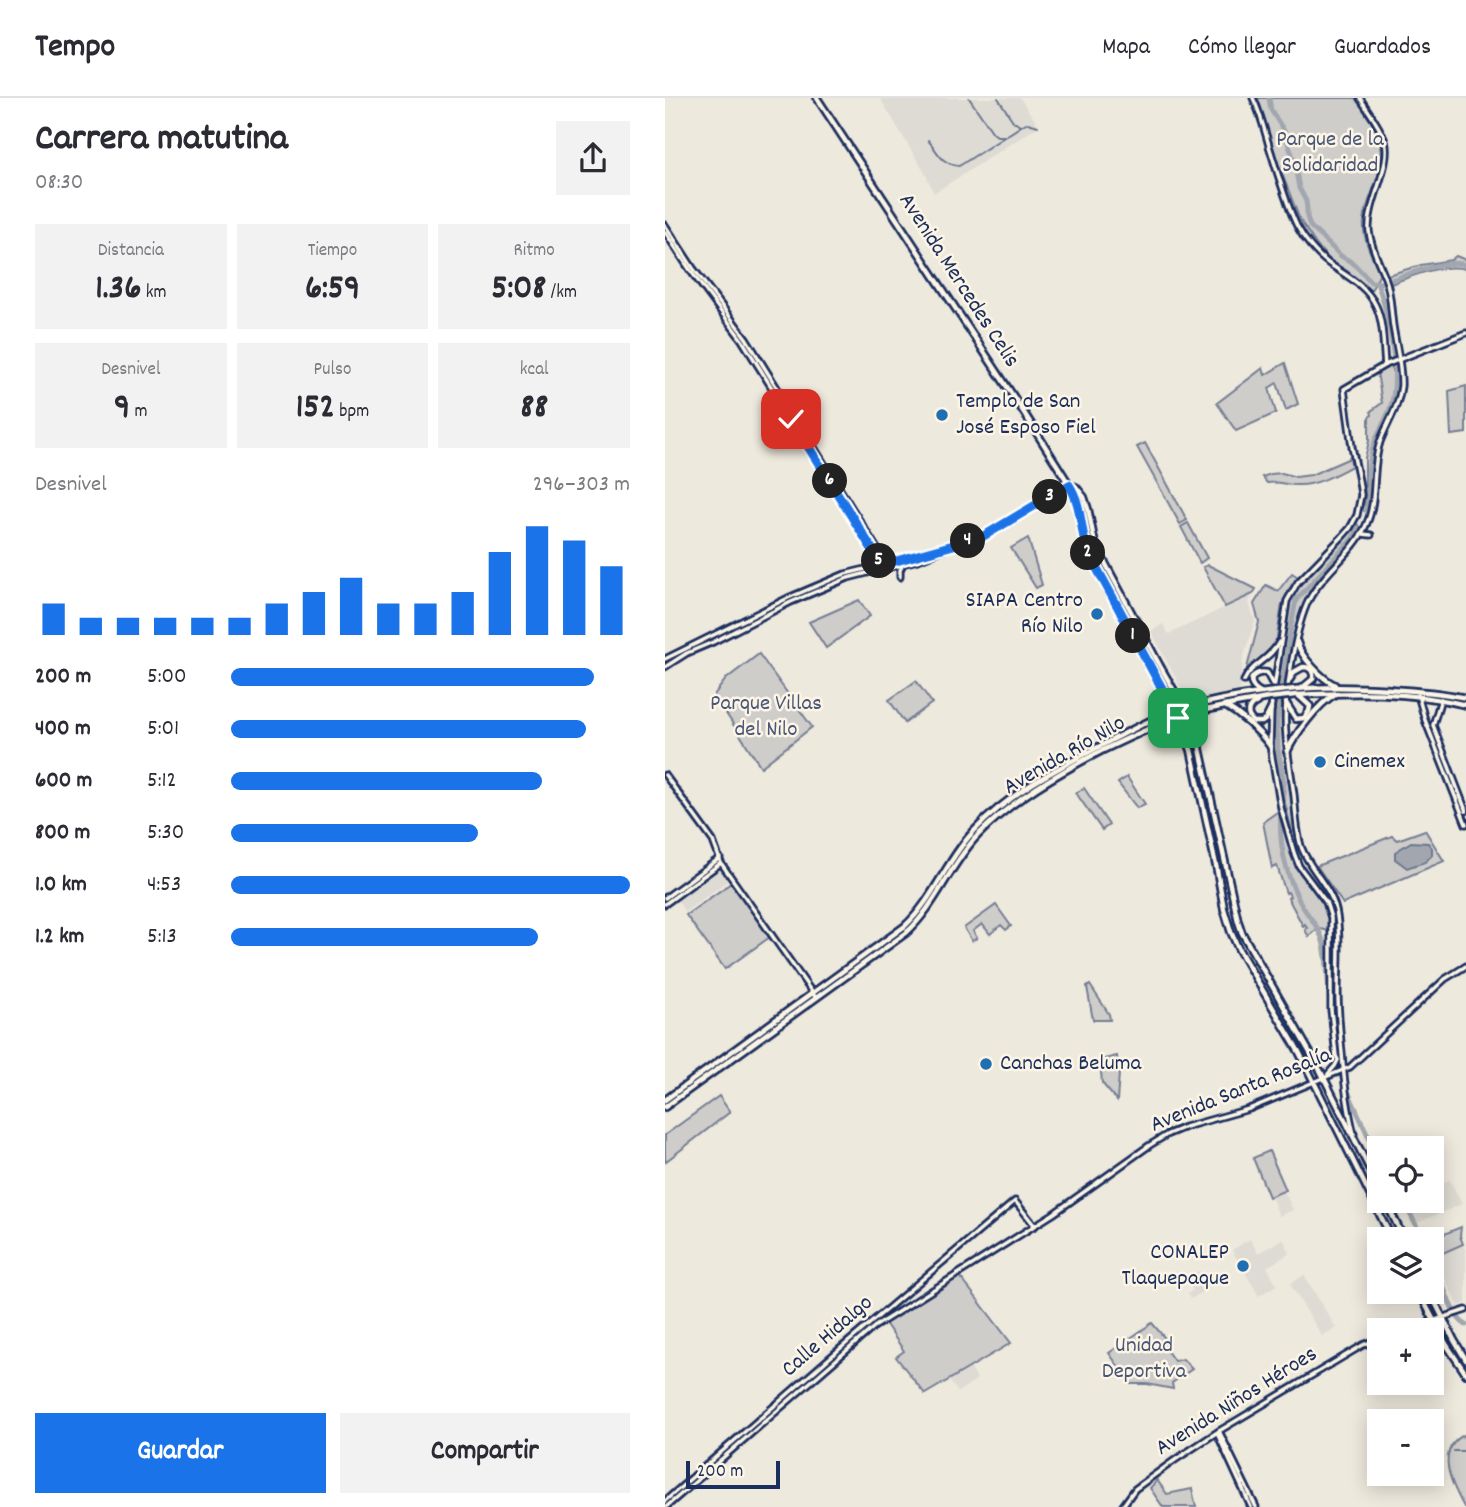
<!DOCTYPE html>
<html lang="es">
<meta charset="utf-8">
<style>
body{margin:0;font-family:Dekko,sans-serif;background:#f2f2f3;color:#2b2b33;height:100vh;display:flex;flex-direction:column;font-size:26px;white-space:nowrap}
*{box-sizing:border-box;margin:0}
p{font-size:23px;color:#7c7c81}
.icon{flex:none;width:38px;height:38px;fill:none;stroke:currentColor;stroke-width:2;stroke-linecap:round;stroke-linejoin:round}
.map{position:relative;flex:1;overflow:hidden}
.details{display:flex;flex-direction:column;background:#fff;width:665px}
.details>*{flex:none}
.controls{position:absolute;left:702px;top:1038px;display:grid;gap:14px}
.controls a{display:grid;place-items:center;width:77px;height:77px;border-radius:0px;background:#fff;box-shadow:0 4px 18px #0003;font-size:35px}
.scale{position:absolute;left:21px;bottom:18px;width:94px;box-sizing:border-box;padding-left:7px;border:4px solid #1b2f5e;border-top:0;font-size:19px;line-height:24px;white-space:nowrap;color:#1b2f5e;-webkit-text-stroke:5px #fcf5e5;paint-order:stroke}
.pin{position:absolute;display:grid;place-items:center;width:60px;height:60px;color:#fff;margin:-30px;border-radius:14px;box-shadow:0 4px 10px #0006}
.km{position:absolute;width:35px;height:35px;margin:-18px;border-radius:50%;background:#222;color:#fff;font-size:19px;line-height:35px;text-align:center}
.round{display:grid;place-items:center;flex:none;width:74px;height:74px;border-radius:0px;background:#f2f2f3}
.summary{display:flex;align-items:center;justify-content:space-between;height:119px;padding:0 35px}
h1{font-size:38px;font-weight:700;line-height:52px}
.figures{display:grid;grid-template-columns:repeat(3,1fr);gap:10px;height:119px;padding:7px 35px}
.figures div{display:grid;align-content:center;border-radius:0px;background:#f2f2f3;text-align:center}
.figures b{font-size:35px;font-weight:700}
.figures small{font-size:19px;font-weight:400}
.figures p{font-size:19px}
.chart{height:196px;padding:14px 35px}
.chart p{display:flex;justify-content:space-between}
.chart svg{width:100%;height:126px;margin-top:7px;stroke:#1a73e8;stroke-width:6}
.button{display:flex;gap:14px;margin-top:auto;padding:14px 35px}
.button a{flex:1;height:80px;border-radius:0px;background:#1a73e8;color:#fff;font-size:28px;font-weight:700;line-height:80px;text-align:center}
.button a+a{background:#f2f2f3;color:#2b2b33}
ul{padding:0 35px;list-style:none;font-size:23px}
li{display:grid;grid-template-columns:112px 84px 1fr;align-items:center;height:52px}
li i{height:18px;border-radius:9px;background:#1a73e8}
header{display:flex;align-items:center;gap:42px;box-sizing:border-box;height:98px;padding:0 35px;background:#fff;border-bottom:2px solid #e1e1e2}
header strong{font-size:33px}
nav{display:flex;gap:38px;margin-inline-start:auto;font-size:24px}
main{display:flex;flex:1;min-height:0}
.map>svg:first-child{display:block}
</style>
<header>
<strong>Tempo</strong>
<nav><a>Mapa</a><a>Cómo llegar</a><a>Guardados</a></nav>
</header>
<main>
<section class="details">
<div class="summary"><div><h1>Carrera matutina</h1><p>08:30</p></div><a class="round"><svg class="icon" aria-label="share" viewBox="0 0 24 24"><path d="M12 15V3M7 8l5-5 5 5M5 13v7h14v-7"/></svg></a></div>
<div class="figures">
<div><p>Distancia</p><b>1.36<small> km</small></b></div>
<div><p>Tiempo</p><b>6:59</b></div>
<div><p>Ritmo</p><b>5:08<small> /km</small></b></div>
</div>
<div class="figures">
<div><p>Desnivel</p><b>9<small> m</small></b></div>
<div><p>Pulso</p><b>152<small> bpm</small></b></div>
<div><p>kcal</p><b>88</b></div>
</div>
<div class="chart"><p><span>Desnivel</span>296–303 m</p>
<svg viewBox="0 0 160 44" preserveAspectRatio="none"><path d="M5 44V33M15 44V38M25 44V38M35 44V38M45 44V38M55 44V38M65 44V33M75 44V29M85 44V24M95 44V33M105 44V33M115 44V29M125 44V15M135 44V6M145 44V11M155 44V20"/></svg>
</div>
<ul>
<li><b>200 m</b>5:00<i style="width:91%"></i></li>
<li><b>400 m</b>5:01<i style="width:89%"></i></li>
<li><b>600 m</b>5:12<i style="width:78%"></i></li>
<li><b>800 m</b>5:30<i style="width:62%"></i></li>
<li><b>1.0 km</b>4:53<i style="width:100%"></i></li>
<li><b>1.2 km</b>5:13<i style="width:77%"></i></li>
</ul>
<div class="button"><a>Guardar</a><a>Compartir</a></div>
</section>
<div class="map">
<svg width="801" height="1409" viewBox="0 0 801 1409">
<rect width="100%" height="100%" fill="#eee9dd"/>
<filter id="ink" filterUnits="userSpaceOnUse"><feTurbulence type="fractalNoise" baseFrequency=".0143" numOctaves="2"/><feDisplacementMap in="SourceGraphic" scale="14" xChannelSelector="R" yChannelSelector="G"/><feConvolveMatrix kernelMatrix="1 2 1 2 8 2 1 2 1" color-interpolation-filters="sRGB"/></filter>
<g filter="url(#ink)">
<!-- built -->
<g fill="#dedbd4">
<polygon points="215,0 355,0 374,28 269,95 261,77"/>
<polygon points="588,496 584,505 590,523 578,561 575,594 524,605 486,533 498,526 504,536"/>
<polygon points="54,768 64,782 20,814 10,799"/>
<polygon points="785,1082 797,1106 752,1125 741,1103 766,1102 767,1089"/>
<polygon points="619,1092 628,1112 614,1118 606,1098"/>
<polygon points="585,1141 593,1155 618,1141 625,1155 602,1169 612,1187 594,1198 567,1152"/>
<polygon points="798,1146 801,1154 801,1205 794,1208 769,1159"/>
<polygon points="533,1173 544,1190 526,1201 523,1196 528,1192 520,1181"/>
<polygon points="639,1177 671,1230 657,1238 625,1186"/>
<polygon points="305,1269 312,1281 293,1294 284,1282"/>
</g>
<!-- green -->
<g fill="#cfcdca" stroke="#757e94" stroke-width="2">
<path d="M593 0H690C700 15 714 31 716 49 721 75 701 98 699 123 697 141 708 160 715 176L705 194 682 173 666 163 652 148 635 122 613 65Z"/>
<path d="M791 158 801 162V171C779 165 746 178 726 186L723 177 756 167 786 162Z"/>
<polygon points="620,265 633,306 621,312 612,285 604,290 611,315 571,333 552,305 598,270 600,277"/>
<path d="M727 267V273H730C736 314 713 329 707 364 704 381 708 399 701 414L696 411 697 408 700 406V360L704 343V319L707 317 706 313 717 305 712 274Z"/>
<polygon points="801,288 801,335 786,337 784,293"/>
<polygon points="480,345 522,422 515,426 472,349"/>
<path d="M685 360 687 368C671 376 653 387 635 387 621 388 617 383 602 385L597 379 606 376 617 375 631 379 646 377Z"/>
<polygon points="523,425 542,460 535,465 516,429"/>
<path d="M693 427 695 431V435C677 458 654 478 641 503 632 519 631 538 628 555 624 579 620 602 619 625 619 661 626 698 631 733L627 734 609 660 607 638 622 510C630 483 652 468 671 449 678 443 684 435 690 428Z"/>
<polygon points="363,440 377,487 371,490 346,450"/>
<polygon points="543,467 591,491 588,496 560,509 538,469"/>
<polygon points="627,475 633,479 624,491 617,506 611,546 606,553 581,574 594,524 589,506 601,487 613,493"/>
<polygon points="194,502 205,518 161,550 144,524"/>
<polygon points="94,556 147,629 96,669 49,597 61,581"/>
<polygon points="251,583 267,605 240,625 224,602"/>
<polygon points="462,679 480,706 472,710 453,685"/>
<polygon points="419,690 444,727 437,732 411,695"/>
<path d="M615 712C619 730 623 749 632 765 646 793 663 798 664 833L655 831 648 834 644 839 640 832 642 830 640 826 638 828 623 800 625 798 623 794 621 795 612 768 607 770 598 724Z"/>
<polygon points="760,732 779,763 678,806 652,768 727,738 732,742"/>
<polygon points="66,785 105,839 60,871 21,817"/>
<polygon points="331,807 346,828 341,832 336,827 325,836 317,826 308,833 312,840 307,843 299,830"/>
<polygon points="425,887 444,916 445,922 428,922 422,889"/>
<polygon points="452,958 454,975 452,1003 437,985 435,962"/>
<polygon points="54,998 65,1014 0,1064 0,1037"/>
<polygon points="604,1053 621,1092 604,1099 588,1060"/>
<polygon points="796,1129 795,1138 798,1146 769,1159 767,1153 767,1141"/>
<polygon points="293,1176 346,1245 260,1296 231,1259 239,1253 220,1225"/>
<polygon points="487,1225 504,1245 500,1250 509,1263 518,1261 527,1271 507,1285 508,1291 482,1286 466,1286 444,1255"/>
<path d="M801 1336V1409H799C787 1387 768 1351 801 1336Z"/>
<polygon points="492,1382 502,1396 527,1391 531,1409 498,1409 485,1390"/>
</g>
<!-- water -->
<polygon fill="#a2a7af" stroke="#6c778f" stroke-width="2" points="746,744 763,745 767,750 767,757 760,764 742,770 730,761 730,754"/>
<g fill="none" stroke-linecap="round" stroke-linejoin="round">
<!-- stream -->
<g stroke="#6c778f" stroke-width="2">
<polyline points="304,0 328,35 332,38 339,38"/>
<polyline points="333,0 348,23 355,28"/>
<polyline points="363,25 373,28"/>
<path d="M263 42C274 55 275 65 294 68L361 25"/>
<polyline points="789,1353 799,1353 801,1351"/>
</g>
<!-- river -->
<g stroke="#a2a7af" stroke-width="5">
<polyline points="604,0 606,12 619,33 629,62 634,90 641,103 642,111 642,119 645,128 676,158 688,165 706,184 718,185"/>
<path d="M726 182C745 176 783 160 801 167"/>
<path d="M701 412C705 401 703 392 703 380 703 371 705 362 707 353 710 338 719 327 724 313 737 283 724 214 712 185"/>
<polyline points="617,705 619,685 613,652 612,622 626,528 631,502 688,440 693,430"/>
<path d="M616 716C613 744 621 775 633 800 640 816 656 829 659 847 663 866 663 887 665 907"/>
<polyline points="668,948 669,963 711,1055"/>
<polyline points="738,1102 758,1141"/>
<path d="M766 1158C776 1176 784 1217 801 1227"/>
</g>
<defs>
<g id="tertiary">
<path d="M588 0C596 16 600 34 605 51 612 73 622 108 632 128 639 141 651 156 663 165 680 177 702 188 711 208 719 225 718 248 720 267"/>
<polyline points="0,127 28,170 81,240 224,470"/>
<polyline points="0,134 25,172 77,242 220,471"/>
<polyline points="698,436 706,437"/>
<polyline points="235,479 235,472 237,468"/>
<polyline points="0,561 123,500 180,476 221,466 269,451 285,448 317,439 404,387"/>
<polyline points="0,569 22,555 48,544 126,504 183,480 253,462 284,449"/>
<path d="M579 583C586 566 606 561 614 544"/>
<polyline points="753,597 760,622 801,726"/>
<polyline points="776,601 768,627 801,713"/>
<polyline points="0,677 48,743 56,765 151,900"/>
<polyline points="0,800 55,760"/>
<polyline points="0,806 56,765"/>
<polyline points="663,976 670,968 673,962 671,958 666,912 666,820 661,804 634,768 629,755 616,710 605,648 606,611 622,503 633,484 676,440 685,430 692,417 696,397 694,383 687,349 679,291 720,267 801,235"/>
<path d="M689 1036C682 1009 679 982 677 955 675 935 673 915 673 895 673 869 676 844 672 818 669 792 647 775 637 751 631 734 631 715 629 697 625 666 618 637 621 605 624 577 632 521 646 498 661 472 690 454 702 425 713 400 706 370 715 344 722 325 734 309 736 288 737 269 731 248 728 228 726 214 726 199 722 185 716 168 706 151 704 133 702 104 727 68 720 43 715 28 703 13 695 0"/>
<polyline points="740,1232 801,1212"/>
<polyline points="554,1333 591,1409"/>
<polyline points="552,1335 586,1409"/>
<polyline points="0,1403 176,1250 350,1103 370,1128"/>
<polyline points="1,1409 209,1229 388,1116 485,1047 503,1036 520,1029 584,1011 685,969 780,881 801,868"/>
<polyline points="457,1409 470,1391 510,1362 554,1333 698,1247 714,1241"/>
</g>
<g id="secondary">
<polyline points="152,0 356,310 409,394 416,415 418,439 422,452 513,620 526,652 552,772 559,811 566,834 574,852 634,954 727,1141"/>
<polyline points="405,387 411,389 419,399 423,411 430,446 495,568 523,617 532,637 573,823 577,835 656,974 714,1090"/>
<path d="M632 544C635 558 657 581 670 587"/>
<path d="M625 581 629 574 638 569C646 569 649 574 648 581L637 590"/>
<path d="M631 591C662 588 693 589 725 591 751 593 776 594 801 600"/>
<path d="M597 595C579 587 586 572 602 575L609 588"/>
<path d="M631 597C688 594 745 593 801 607"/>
<path d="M592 604C582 609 580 617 589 624H597L601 621 606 611"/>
<polyline points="621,605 631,621 639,620 644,613 645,608 633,597"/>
<path d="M559 607C574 616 594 632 605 648"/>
<path d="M622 654C630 636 653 606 670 596"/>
<path d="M0 1002 240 828C269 801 282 761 309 733 345 694 395 669 441 645 457 637 473 628 489 621 525 606 565 599 603 594"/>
<path d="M0 1009 241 835C271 808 285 766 313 737 348 701 392 676 436 653 465 639 494 625 525 616 550 609 576 605 603 600"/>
<polyline points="720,1102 739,1141"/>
<polyline points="754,1194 781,1246 801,1276"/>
<polyline points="765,1194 789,1242 801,1262"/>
</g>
</defs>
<!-- tertiary casing -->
<use href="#tertiary" stroke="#1b2f5e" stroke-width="9"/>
<!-- secondary casing -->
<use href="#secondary" stroke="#1b2f5e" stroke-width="10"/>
<!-- tertiary -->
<use href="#tertiary" stroke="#fcf5e5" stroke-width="3.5"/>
<!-- secondary -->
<use href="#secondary" stroke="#fcf5e5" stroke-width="4.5"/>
<defs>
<g id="secondary-bridge">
<polyline points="603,594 631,591"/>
<polyline points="603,600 631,597"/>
</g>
</defs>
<!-- secondary-bridge casing -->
<use href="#secondary-bridge" stroke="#1b2f5e" stroke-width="10" stroke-linecap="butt"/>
<!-- secondary-bridge -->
<use href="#secondary-bridge" stroke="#fcf5e5" stroke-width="4.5"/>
</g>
</g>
<g fill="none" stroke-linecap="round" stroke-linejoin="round" filter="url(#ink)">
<defs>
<path id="route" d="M126 321 217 467 317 439 404 387C417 407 415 430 422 452L513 620"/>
</defs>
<!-- route casing -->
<use href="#route" stroke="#fff" stroke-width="14"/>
<!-- route -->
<use href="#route" stroke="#1a73e8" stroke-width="9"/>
</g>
<!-- markers -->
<g fill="#1f6fb2" stroke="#fcf5e5" stroke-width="2.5">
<circle cx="277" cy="317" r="7"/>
<circle cx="432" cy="516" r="7"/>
<circle cx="655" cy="664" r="7"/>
<circle cx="321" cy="966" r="7"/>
<circle cx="578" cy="1168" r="7"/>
</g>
<g text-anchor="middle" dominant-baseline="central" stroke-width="5" stroke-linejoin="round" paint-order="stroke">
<!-- park labels -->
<g font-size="23" fill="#485679" stroke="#fcf5e5">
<text x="665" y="42">Parque de la<tspan x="665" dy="26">Solidaridad</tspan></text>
<text x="101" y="606">Parque Villas<tspan x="101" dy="26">del Nilo</tspan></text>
<text x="479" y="1248">Unidad<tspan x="479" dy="26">Deportiva</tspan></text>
</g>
<!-- street labels -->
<g font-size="23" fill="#1b2f5e" stroke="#fcf5e5">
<text transform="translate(293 183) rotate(57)">Avenida Mercedes Celis</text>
<text transform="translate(400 658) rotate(-30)">Avenida Río Nilo</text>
<text transform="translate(576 993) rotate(-22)">Avenida Santa Rosalía</text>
<text transform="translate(163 1239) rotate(-41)">Calle Hidalgo</text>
<text transform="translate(572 1304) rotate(-32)">Avenida Niños Héroes</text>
</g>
<!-- poi labels -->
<g font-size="23" fill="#1b2f5e" stroke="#fcf5e5" text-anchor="start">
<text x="291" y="304">Templo de San<tspan x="291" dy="26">José Esposo Fiel</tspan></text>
<text x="418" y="503" text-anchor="end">SIAPA Centro<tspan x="418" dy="26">Río Nilo</tspan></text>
<text x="669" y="664">Cinemex</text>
<text x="335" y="966">Canchas Beluma</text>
<text x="564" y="1155" text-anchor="end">CONALEP<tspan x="564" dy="26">Tlaquepaque</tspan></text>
</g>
</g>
</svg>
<div class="controls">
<a><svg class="icon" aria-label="locate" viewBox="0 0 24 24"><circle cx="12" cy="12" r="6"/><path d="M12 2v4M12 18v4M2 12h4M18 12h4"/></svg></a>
<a><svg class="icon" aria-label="layers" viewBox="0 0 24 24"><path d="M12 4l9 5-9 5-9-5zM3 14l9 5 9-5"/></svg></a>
<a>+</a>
<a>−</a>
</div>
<div class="scale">200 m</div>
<div class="pin" style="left:513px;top:620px;background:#1e9e55"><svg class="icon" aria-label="arrive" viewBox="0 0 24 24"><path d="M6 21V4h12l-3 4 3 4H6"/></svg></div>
<div class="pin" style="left:126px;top:321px;background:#d93025"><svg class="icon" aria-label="check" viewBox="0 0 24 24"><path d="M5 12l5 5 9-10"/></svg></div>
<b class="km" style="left:468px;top:538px">1</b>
<b class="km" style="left:423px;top:455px">2</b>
<b class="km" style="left:385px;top:399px">3</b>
<b class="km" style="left:303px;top:443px">4</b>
<b class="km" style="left:214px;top:463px">5</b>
<b class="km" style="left:165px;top:383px">6</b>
</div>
</main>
